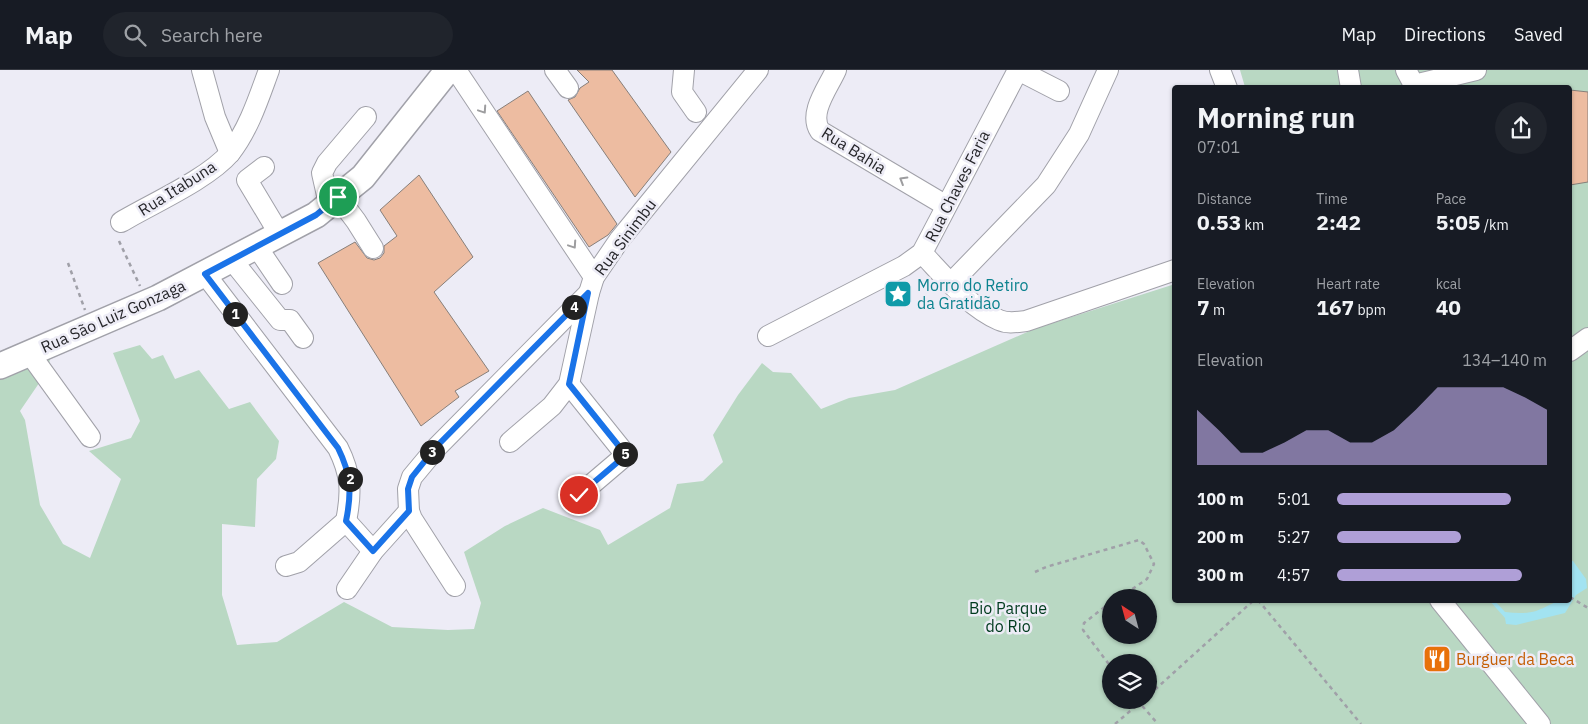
<!DOCTYPE html>
<meta charset="utf-8">
<style>
body{margin:0;font-family:"IBM Plex Sans",sans-serif;background:#20242c;color:#f1f3f6;height:100vh;display:flex;flex-direction:column;font-size:19px;white-space:nowrap}
*{box-sizing:border-box;margin:0}
p{font-size:16px;color:#9ea1a6}
.icon{flex:none;width:28px;height:28px;fill:none;stroke:currentColor;stroke-width:2;stroke-linecap:round;stroke-linejoin:round}
.map{position:relative;flex:1;overflow:hidden}
.side{position:absolute;left:1172px;top:15px;width:400px;height:518px;display:flex;flex-direction:column;background:#171b24;border-radius:5px;box-shadow:0 1px 4px #0004}
.side>*{flex:none}
.needle{width:32px;rotate:324deg}
.buttons{position:absolute;left:1102px;top:519px;display:grid;gap:10px}
.buttons a{display:grid;place-items:center;width:55px;height:55px;border-radius:50%;background:#171b24;box-shadow:0 1px 4px #0004;font-size:25px}
.pin{position:absolute;display:grid;place-items:center;width:42px;height:42px;color:#fff;margin:-21px;border:2px solid #fff;border-radius:50%;box-shadow:0 1px 5px #0007}
.km{position:absolute;width:25px;height:25px;margin:-12px;border-radius:50%;background:#222;color:#fff;font-size:14px;line-height:25px;text-align:center}
.round{display:grid;place-items:center;flex:none;width:52px;height:52px;border-radius:26px;background:#20242c}
.headline{display:flex;align-items:center;justify-content:space-between;height:85px;padding:0 25px}
h1{font-size:28px;font-weight:700;line-height:38px}
.figures{display:grid;grid-template-columns:repeat(3,1fr);gap:8px;height:85px;padding:5px 25px}
.figures div{display:grid;align-content:center}
.figures b{font-size:21px;font-weight:700}
.figures small{font-size:14px;font-weight:400}
.figures p{font-size:14px}
.chart{height:140px;padding:10px 25px}
.chart p{display:flex;justify-content:space-between}
.chart svg{width:100%;height:90px;margin-top:5px;fill:#af9fd7;opacity:.7}
ul{padding:0 25px;list-style:none;font-size:16px}
li{display:grid;grid-template-columns:80px 60px 1fr;align-items:center;height:38px}
li i{height:12px;border-radius:6px;background:#af9fd7}
header{display:flex;align-items:center;gap:30px;box-sizing:border-box;height:70px;padding:0 25px;background:#171b24;border-bottom:1px solid #363941}
header strong{font-size:24px}
nav{display:flex;gap:28px;margin-inline-start:auto;font-size:18px}
.search{width:350px;height:45px;background:#20242c;display:flex;align-items:center;gap:12px;box-sizing:border-box;padding:0 18px;border-radius:28px;color:#9ea1a6;font-size:19px}
.map>svg:first-child{display:block}
</style>
<header>
<strong>Map</strong>
<div class="search"><svg class="icon" aria-label="search" viewBox="0 0 24 24"><circle cx="10" cy="10" r="6"/><path d="M15 15l6 6"/></svg>Search here</div>
<nav><a>Map</a><a>Directions</a><a>Saved</a></nav>
</header>
<div class="map">
<svg width="1588" height="654" viewBox="0 0 1588 654">
<rect width="100%" height="100%" fill="#edecf6"/>
<!-- green -->
<path fill="#b9d8c3" fill-rule="evenodd" d="M1240 0H1588V654H0V296L39 283 50 289 48 300 20 341 25 350 40 435 63 474 90 488 121 409 89 381 131 368 140 351 113 283 140 275 152 289 163 285 175 309 199 300 229 339 250 332 279 371 276 389 257 409 255 457 222 454V525L237 575 277 572 344 532 392 557 448 560 474 559 481 533 464 482 505 456 543 438 600 460 608 475 670 438 677 414 703 411 723 392 713 365 738 325 762 293 773 302 791 303 821 339 849 328 895 320 1034 259 1175 214V530H1570V18L1245 17ZM1111 528H1149V565H1111ZM1111 592H1149V630H1111Z"/>
<!-- water -->
<path fill="#a2e3f1" d="M1570 491H1573L1586 509 1587 518 1576 525 1565 543 1516 555 1506 554 1505 548 1489 530H1494L1505 542C1515 543 1526 544 1536 541 1550 536 1554 530 1570 530Z"/>
<!-- building -->
<g fill="#edbca1" stroke="#877f7a">
<polygon points="577,0 612,0 671,82 635,127 568,30 575,27 580,18 589,12"/>
<polygon points="1570,20 1588,22 1588,112 1570,115"/>
<polygon points="528,21 617,154 608,165 589,177 497,41"/>
<polygon points="419,105 473,187 434,222 489,301 455,321 459,327 421,356 318,193 355,172 367,188 374,190 380,188 384,183 384,176 397,166 380,140"/>
</g>
<g fill="none" stroke-linecap="round" stroke-linejoin="round">
<defs>
<g id="minor">
<polyline points="202,0 215,47 230,83"/>
<polyline points="456,0 594,207"/>
<polyline points="555,0 568,18"/>
<polyline points="684,0 682,22 696,42"/>
<path d="M836 0C828 18 808 43 820 61L945 135"/>
<polyline points="1018,0 1059,21"/>
<polyline points="1220,0 1227,18"/>
<polyline points="1348,0 1351,18"/>
<polyline points="1406,0 1414,15 1476,0"/>
<polyline points="264,97 247,110 280,165"/>
<polyline points="338,127 356,151 373,178"/>
<polyline points="329,134 322,103 327,93 366,47"/>
<path d="M121 152C151 134 208 109 230 83 249 59 259 27 269 0"/>
<polyline points="257,177 282,214"/>
<path d="M922 183C944 206 969 237 999 250 1008 254 1017 252 1026 251L1175 200"/>
<polyline points="232,190 280,250 290,250 303,268"/>
<path d="M205 204 338 378C351 404 352 422 346 451"/>
<polyline points="952,212 1046,115 1079,64 1108,0"/>
<polyline points="768,266 904,196 922,183 1018,0"/>
<polyline points="1570,281 1588,268"/>
<polyline points="30,284 90,367"/>
<polyline points="569,314 626,385 579,425"/>
<polyline points="510,372 552,336 569,314 589,223 594,207 620,169 758,0"/>
<polyline points="286,496 299,492 346,451 373,481"/>
<polyline points="455,516 412,449 409,441 408,419 412,407 437,377 589,223"/>
<polyline points="347,519 373,481 409,441"/>
<polyline points="1440,530 1540,654"/>
</g>
<polyline id="major" points="0,296 158,228 316,145 363,107 448,0"/>
</defs>
<!-- minor casing -->
<use href="#minor" stroke="#a1a1a9" stroke-width="22"/>
<!-- major casing -->
<use href="#major" stroke="#a1a1a9" stroke-width="28"/>
<!-- path -->
<g stroke="#a0a0a8" stroke-width="2.5" stroke-dasharray="4 4" stroke-linecap="butt">
<polyline points="119,171 140,216"/>
<polyline points="68,193 85,240"/>
<polyline points="1570,444 1570,445"/>
<polyline points="1035,502 1046,497 1139,470 1144,474 1154,494 1147,509 1119,528"/>
<polyline points="1570,527 1588,538"/>
<polyline points="1258,530 1361,654"/>
<polyline points="1111,532 1084,553 1083,560 1111,597"/>
<polyline points="1149,625 1254,530"/>
<polyline points="1137,630 1158,654"/>
<polyline points="1115,654 1143,630"/>
</g>
<!-- minor -->
<use href="#minor" stroke="#fff" stroke-width="20"/>
<!-- major -->
<use href="#major" stroke="#fff" stroke-width="25"/>
</g>
<!-- one-way arrows -->
<defs><path id="oneway-chevron" d="M-2-3.5L2.5 0L-2 3.5" fill="none" stroke-width="1.6" stroke-linecap="round" stroke-linejoin="round" transform="scale(1.25)"/></defs>
<g stroke="#9d9d9f">
<use href="#oneway-chevron" transform="translate(483 40) rotate(56)"/>
<use href="#oneway-chevron" transform="translate(903 110) rotate(-149)"/>
<use href="#oneway-chevron" transform="translate(573 175) rotate(56)"/>
</g>
<g fill="none" stroke-linecap="round" stroke-linejoin="round">
<defs>
<path id="route" d="M338 127 316 145 205 204 338 378C351 404 352 422 346 451L373 481 409 441 408 419 412 407 436 377 588 223 569 314 626 385 579 425"/>
</defs>
<!-- route casing -->
<use href="#route" stroke="#fff" stroke-width="10"/>
<!-- route -->
<use href="#route" stroke="#1a73e8" stroke-width="6"/>
</g>
<!-- icons -->
<defs>
<symbol id="sight-square" viewBox="-11 -11 22 22"><rect x="-9" y="-9" width="18" height="18" rx="4" fill="#0f9aa8" stroke="#edecf6"/><path d="M0-6L1.8-2.2L6-1.7L2.9 1.2L3.7 5.4L0 3.3L-3.7 5.4L-2.9 1.2L-6-1.7L-1.8-2.2Z" fill="#fff"/></symbol>
<symbol id="restaurant-square" viewBox="-11 -11 22 22"><rect x="-9" y="-9" width="18" height="18" rx="4" fill="#e8710a" stroke="#edecf6"/><path d="M-5-6h1v4h1v-4h1v4h1v-4h1v5L-1.5 .5V6h-2V.5L-5-1ZM5-6V6H3V1.5H1.5Q1.5-4 5-6Z" fill="#fff"/></symbol>
</defs>
<g fill-rule="evenodd">
<use href="#sight-square" x="882" y="208" width="32" height="32"/>
<use href="#restaurant-square" x="1421" y="573" width="32" height="32"/>
</g>
<g text-anchor="middle" dominant-baseline="central" stroke-width="5" stroke-linejoin="round" paint-order="stroke">
<!-- street labels -->
<g font-size="16" fill="#26262a" stroke="#edecf6">
<text transform="translate(854 80) rotate(32)">Rua Bahia</text>
<text transform="translate(957 116) rotate(-63)">Rua Chaves Faria</text>
<text transform="translate(177 118) rotate(-32)">Rua Itabuna</text>
<text transform="translate(625 167) rotate(-53)">Rua Sinimbu</text>
<text transform="translate(113 246) rotate(-24)">Rua São Luiz Gonzaga</text>
</g>
<!-- culture labels -->
<g font-size="16" fill="#0d838f" stroke="#edecf6" text-anchor="start">
<text x="917" y="215">Morro do Retiro<tspan x="917" dy="18">da Gratidão</tspan></text>
</g>
<!-- park labels -->
<g font-size="16" fill="#003b1e" stroke="#edecf6">
<text x="1008" y="538">Bio Parque<tspan x="1008" dy="18">do Rio</tspan></text>
</g>
<!-- food labels -->
<g font-size="16" fill="#c56008" stroke="#edecf6" text-anchor="start">
<text x="1456" y="589">Burguer da Beca</text>
</g>
</g>
</svg>
<div class="buttons">
<a><svg class="needle" viewBox="-14 -14 28 28"><path d="M0-13l5 13h-10z" fill="#e53935"/><path d="M0 13l5-13h-10z" fill="#9ea1a6"/></svg></a>
<a><svg class="icon" aria-label="layers" viewBox="0 0 24 24"><path d="M12 4l9 5-9 5-9-5zM3 14l9 5 9-5"/></svg></a>
</div>
<div class="pin" style="left:338px;top:127px;background:#1e9e55"><svg class="icon" aria-label="arrive" viewBox="0 0 24 24"><path d="M6 21V4h12l-3 4 3 4H6"/></svg></div>
<div class="pin" style="left:579px;top:425px;background:#d93025"><svg class="icon" aria-label="check" viewBox="0 0 24 24"><path d="M5 12l5 5 9-10"/></svg></div>
<b class="km" style="left:235px;top:244px">1</b>
<b class="km" style="left:350px;top:409px">2</b>
<b class="km" style="left:432px;top:382px">3</b>
<b class="km" style="left:574px;top:237px">4</b>
<b class="km" style="left:625px;top:384px">5</b>
<section class="side">
<div class="headline"><div><h1>Morning run</h1><p>07:01</p></div><a class="round"><svg class="icon" aria-label="share" viewBox="0 0 24 24"><path d="M12 15V3M7 8l5-5 5 5M5 13v7h14v-7"/></svg></a></div>
<div class="figures">
<div><p>Distance</p><b>0.53<small> km</small></b></div>
<div><p>Time</p><b>2:42</b></div>
<div><p>Pace</p><b>5:05<small> /km</small></b></div>
</div>
<div class="figures">
<div><p>Elevation</p><b>7<small> m</small></b></div>
<div><p>Heart rate</p><b>167<small> bpm</small></b></div>
<div><p>kcal</p><b>40</b></div>
</div>
<div class="chart"><p><span>Elevation</span>134–140 m</p>
<svg viewBox="0 0 160 44" preserveAspectRatio="none"><path d="M0 44V17L10 27L20 38L30 38L40 33L50 27L60 27L70 33L80 33L90 27L100 17L110 6L120 6L130 6L140 6L150 11L160 17V44z"/></svg>
</div>
<ul>
<li><b>100 m</b>5:01<i style="width:83%"></i></li>
<li><b>200 m</b>5:27<i style="width:59%"></i></li>
<li><b>300 m</b>4:57<i style="width:88%"></i></li>
</ul>
</section>
</div>
